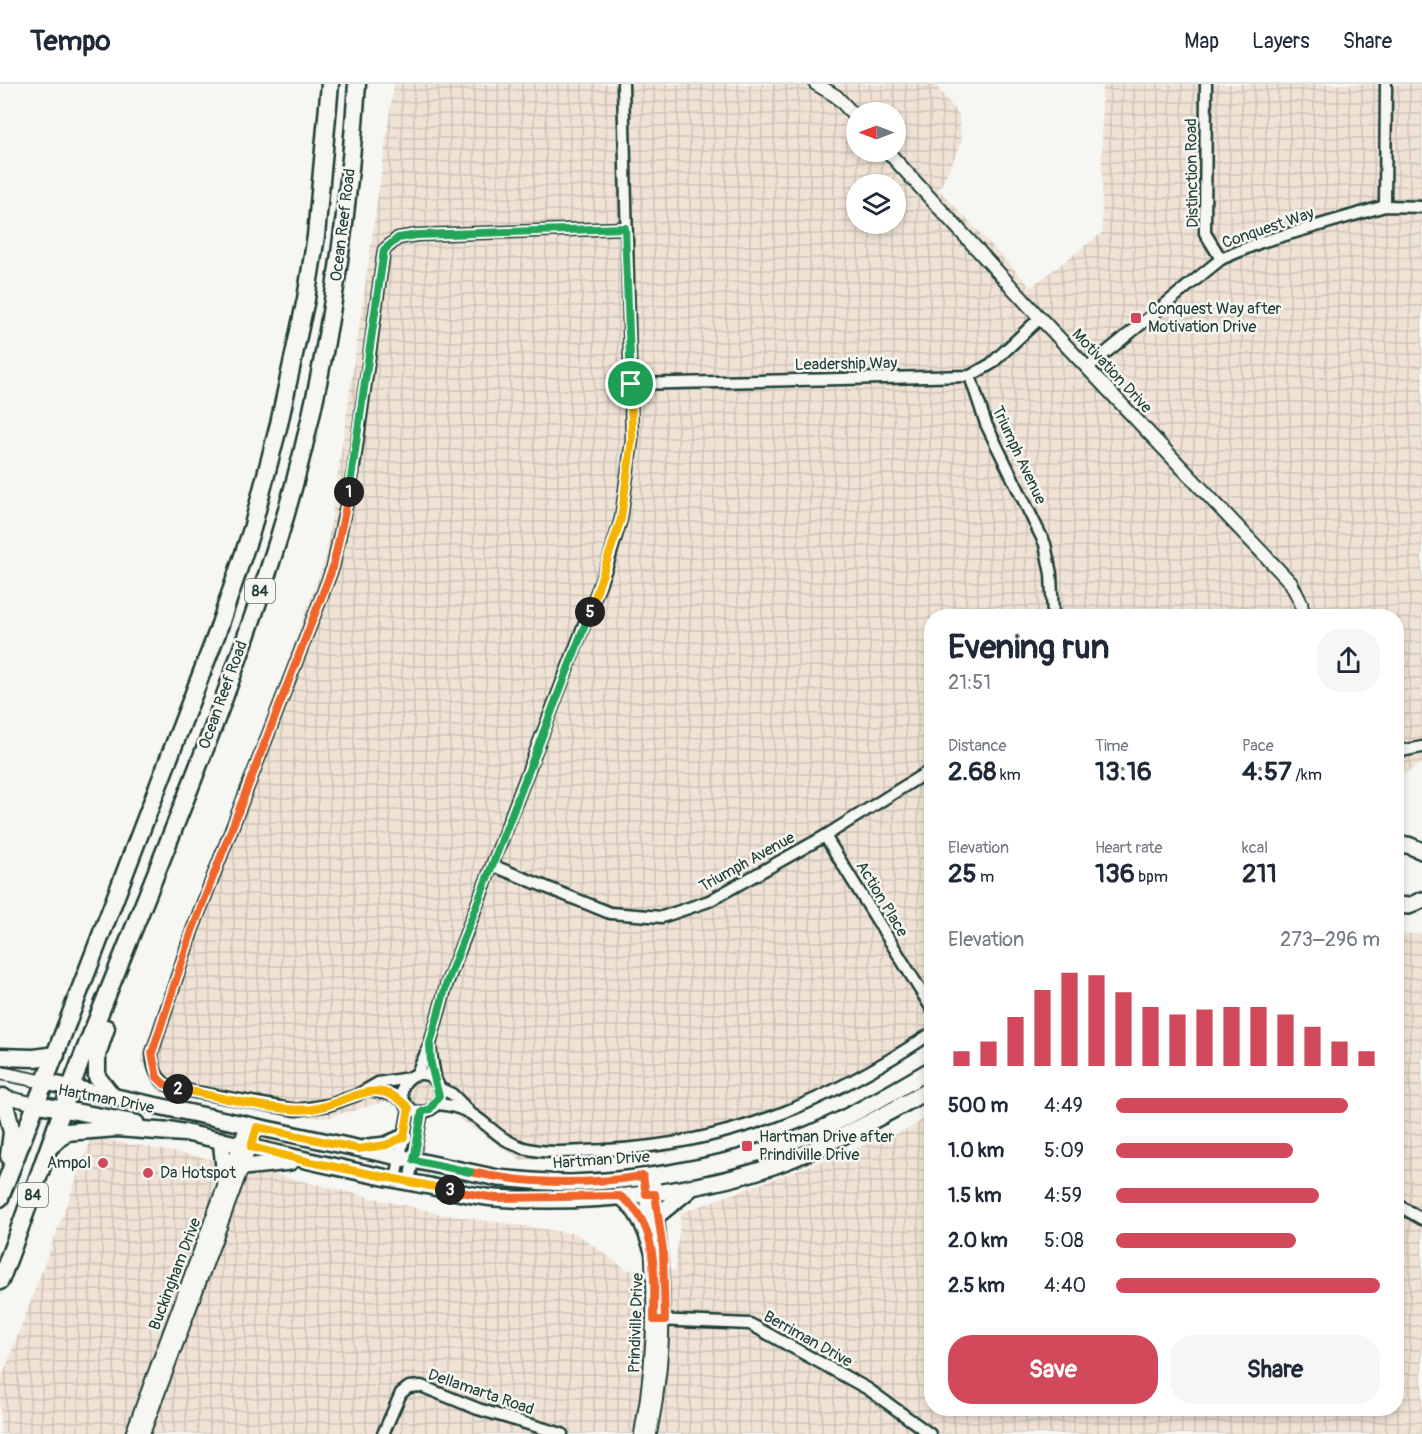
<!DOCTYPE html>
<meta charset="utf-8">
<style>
body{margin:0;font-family:Pangolin,sans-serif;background:#f6f6f7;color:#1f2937;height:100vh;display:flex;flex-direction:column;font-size:22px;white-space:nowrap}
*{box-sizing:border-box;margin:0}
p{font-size:20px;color:#747a83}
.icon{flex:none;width:33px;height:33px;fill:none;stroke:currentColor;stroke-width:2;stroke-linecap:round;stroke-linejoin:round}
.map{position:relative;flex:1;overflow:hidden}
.details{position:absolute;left:924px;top:525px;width:480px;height:807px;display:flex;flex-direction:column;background:#fff;border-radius:24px;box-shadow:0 3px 9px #0003}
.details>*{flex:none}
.needle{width:39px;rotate:270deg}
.fabs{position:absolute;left:846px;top:18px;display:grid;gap:12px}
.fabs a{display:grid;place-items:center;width:60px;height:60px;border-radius:50%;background:#fff;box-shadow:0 3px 9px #0003;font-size:30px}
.pin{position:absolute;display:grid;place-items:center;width:51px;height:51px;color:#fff;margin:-26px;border:3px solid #fff;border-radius:50%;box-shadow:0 2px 6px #0007}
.km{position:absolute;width:30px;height:30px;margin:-15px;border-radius:50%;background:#222;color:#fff;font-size:16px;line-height:30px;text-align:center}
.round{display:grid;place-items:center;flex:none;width:63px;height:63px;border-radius:24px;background:#f6f6f7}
.headline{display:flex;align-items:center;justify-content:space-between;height:102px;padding:0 24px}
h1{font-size:33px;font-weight:800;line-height:45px}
.figures{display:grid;grid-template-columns:repeat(3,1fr);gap:9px;height:102px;padding:6px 24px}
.figures div{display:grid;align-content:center}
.figures b{font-size:26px;font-weight:800}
.figures small{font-size:16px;font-weight:400}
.figures p{font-size:16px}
.chart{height:168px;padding:12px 24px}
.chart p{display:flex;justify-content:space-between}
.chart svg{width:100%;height:108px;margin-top:6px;stroke:#d1495b;stroke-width:6}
.primary-button{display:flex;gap:12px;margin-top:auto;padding:12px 24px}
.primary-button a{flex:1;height:69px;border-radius:24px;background:#d1495b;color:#fff;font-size:24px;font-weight:800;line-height:69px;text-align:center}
.primary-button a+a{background:#f6f6f7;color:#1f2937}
ul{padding:0 24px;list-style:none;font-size:20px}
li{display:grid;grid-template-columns:96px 72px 1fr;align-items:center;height:45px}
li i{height:15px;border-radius:8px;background:#d1495b}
header{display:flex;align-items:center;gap:36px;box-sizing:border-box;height:84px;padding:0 30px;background:#fff;border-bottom:2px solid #e0e1e3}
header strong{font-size:28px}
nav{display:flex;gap:33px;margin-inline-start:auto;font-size:21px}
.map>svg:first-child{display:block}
</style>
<header>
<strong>Tempo</strong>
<nav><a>Map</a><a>Layers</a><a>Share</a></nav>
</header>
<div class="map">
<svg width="1422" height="1350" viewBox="0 0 1422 1350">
<defs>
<pattern id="industrial-grid" width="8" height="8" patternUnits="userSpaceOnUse" patternTransform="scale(1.5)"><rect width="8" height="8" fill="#f0e3d5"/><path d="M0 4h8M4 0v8" fill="none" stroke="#cdc4b7"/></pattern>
</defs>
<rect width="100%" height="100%" fill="#f6f6f2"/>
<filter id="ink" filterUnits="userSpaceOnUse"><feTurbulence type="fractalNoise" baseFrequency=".0167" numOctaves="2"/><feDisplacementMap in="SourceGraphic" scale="12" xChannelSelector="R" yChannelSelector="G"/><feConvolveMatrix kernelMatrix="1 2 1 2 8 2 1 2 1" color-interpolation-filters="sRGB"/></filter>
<g filter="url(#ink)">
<!-- industrial -->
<g fill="url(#industrial-grid)" fill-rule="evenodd">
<path d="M394 0H934L959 31 962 58 939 106 1031 203 1102 149V0H1422V680L1397 693 1396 532H932L931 960 798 1032 669 1069 521 1076 454 1031 388 1017 326 1034 275 1031 159 1008 141 976 326 473ZM856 28H896V68H856ZM856 100H896V140H856Z"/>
<polygon points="1422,849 1422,1350 0,1350 0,1299 92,1053 201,1073 441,1130 577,1150 627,1186 675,1186 681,1129 909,1045 931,1030 932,1324 1396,1324 1397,851"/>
</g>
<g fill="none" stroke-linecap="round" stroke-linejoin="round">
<defs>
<g id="minor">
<polyline points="1206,0 1205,149 1221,175"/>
<polyline points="1385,122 1386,0"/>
<polyline points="1087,284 1221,175 1261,158 1385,122 1422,123"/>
<polyline points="970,292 986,340 1045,460 1051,490 1053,532"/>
<polyline points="631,300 970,292 991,280 1040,234"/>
<polyline points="1396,668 1422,663"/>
<polyline points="825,752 932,925"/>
<polyline points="494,782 610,829 662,833 709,817 825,752 932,685"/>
<polyline points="430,964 436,998"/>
<circle cx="421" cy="1009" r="19"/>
<polyline points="416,991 430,960 447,899 608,479 621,435 632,356 623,0"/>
<path d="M409 994 378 999 357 1011 329 1021 296 1026 173 1004C157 997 153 986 152 969L192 847 333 483 353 389 384 166 398 154 417 151 625 144"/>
<polyline points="439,1004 452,1010 467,1025"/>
<polyline points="369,1006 394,1011 403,1017"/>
<path d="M436 1020C482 1022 487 1053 524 1064 549 1071 580 1067 606 1066 731 1060 828 1018 932 949"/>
<polyline points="396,1096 409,1024"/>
<polyline points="409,1098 422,1028"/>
<polyline points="1396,1120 1422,1135"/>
<polyline points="655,1236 750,1240 868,1305 930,1350"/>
<polyline points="383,1350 401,1309 409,1303 421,1302 478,1325 562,1350"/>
</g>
<g id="tertiary">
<polyline points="816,0 836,12 856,33"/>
<polyline points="888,68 1040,234 1291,499 1301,519 1303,532"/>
<polyline points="0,989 45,998"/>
<polyline points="0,1012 36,1020"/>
<polyline points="132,1350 247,1041"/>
<polyline points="143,1350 257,1043"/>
<path d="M641 1350C657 1267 657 1185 644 1101"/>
<path d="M650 1350C669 1255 664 1186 653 1091"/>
</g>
<g id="secondary">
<polyline points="1396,761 1408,761 1422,767"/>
<polyline points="1396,821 1409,822 1422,816"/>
<path d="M45 998 498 1094C522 1096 547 1099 571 1099 651 1097 755 1077 828 1042 863 1026 898 1005 932 985"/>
<polyline points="36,1020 136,1039"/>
<path d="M172 1046C256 1063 339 1086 424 1101 448 1106 472 1112 495 1114 587 1121 710 1109 794 1074 842 1054 887 1030 932 1004"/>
<polyline points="221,1056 226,1101"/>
<polyline points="368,1063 386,1061 404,1053"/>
<polyline points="244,1083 290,1078"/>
<path d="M620 1112C639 1125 646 1147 653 1167"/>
<polyline points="658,1131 689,1106"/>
</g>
<g id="primary">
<polyline points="106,944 97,971 97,993 113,1013"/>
<polyline points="0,973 34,974 56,971"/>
<polyline points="3,1013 12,1048 9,1072"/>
<polyline points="52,1061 66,1048 117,1044 184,1049"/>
<polyline points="0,1114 217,549 252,445 279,340 306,215 316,152 330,0"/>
<path d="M0 1197C27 1127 51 1055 78 984 147 808 223 634 279 453 324 306 347 153 357 0"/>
</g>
</defs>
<!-- minor casing -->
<use href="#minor" stroke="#1f3d34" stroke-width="15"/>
<!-- tertiary casing -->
<use href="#tertiary" stroke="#1f3d34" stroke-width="16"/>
<!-- secondary casing -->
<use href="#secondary" stroke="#1f3d34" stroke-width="20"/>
<!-- primary casing -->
<use href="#primary" stroke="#1f3d34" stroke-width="21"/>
<!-- minor -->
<use href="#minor" stroke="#f6f6f2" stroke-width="10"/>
<!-- tertiary -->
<use href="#tertiary" stroke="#f6f6f2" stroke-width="12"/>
<!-- secondary -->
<use href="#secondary" stroke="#f6f6f2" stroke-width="15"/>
<!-- primary -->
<use href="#primary" stroke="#f6f6f2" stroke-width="16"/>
</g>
</g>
<g fill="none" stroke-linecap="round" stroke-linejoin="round" filter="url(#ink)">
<defs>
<polyline id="split-1" points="349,408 384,166 398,154 417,151 625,144 631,300"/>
<polyline id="split-2" points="178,1005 164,1000 157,993 152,969 192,847 333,483 349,408"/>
<path id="split-3" d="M178 1005C213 1011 280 1029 312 1025 352 1019 374 989 409 1024L404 1053 386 1061 359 1065 257 1043 251 1063 306 1077 450 1106"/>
<path id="split-4" d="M450 1106 495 1114 620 1112C660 1138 654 1195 654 1236H665L663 1166 655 1110H646L643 1092C586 1101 527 1100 470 1088"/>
<polyline id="split-5" points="470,1088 414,1076 422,1028 430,1025 439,1012 431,981 430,960 447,898 590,528"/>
<polyline id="split-6" points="590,528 621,435 632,356 631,300"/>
</defs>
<!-- split-1 casing -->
<use href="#split-1" stroke="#fff" stroke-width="12"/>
<!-- split-2 casing -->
<use href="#split-2" stroke="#fff" stroke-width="12"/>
<!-- split-3 casing -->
<use href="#split-3" stroke="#fff" stroke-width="12"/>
<!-- split-4 casing -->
<use href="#split-4" stroke="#fff" stroke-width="12"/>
<!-- split-5 casing -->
<use href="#split-5" stroke="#fff" stroke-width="12"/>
<!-- split-6 casing -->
<use href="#split-6" stroke="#fff" stroke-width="12"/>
<!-- split-1 -->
<use href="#split-1" stroke="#22a559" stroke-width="8"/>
<!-- split-2 -->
<use href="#split-2" stroke="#f0652b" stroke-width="8"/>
<!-- split-3 -->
<use href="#split-3" stroke="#f5b400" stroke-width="8"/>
<!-- split-4 -->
<use href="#split-4" stroke="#f0652b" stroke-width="8"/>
<!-- split-5 -->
<use href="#split-5" stroke="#22a559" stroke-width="8"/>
<!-- split-6 -->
<use href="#split-6" stroke="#f5b400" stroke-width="8"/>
</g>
<!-- markers -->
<g fill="#d1495b" stroke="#f6f6f2" stroke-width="2">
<rect x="1130" y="228" width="12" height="12" rx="3"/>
<rect x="741" y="1056" width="12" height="12" rx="3"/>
<circle cx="103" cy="1079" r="6"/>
<circle cx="148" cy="1089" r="6"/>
</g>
<g text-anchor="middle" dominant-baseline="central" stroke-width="5" stroke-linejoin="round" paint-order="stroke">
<!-- shield labels -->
<g fill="#f6f6f2" stroke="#60746d" stroke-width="1.5">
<rect x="245" y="495" width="30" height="24" rx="4.5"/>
<rect x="18" y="1099" width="30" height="24" rx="4.5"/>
</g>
<g font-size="15" font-weight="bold" fill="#1f3d34">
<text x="260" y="507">84</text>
<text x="33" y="1111">84</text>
</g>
<!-- street labels -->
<g font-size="16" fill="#1f3d34" stroke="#f6f6f2">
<text transform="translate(1192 89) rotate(-91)">Distinction Road</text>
<text transform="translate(343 141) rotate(-83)">Ocean Reef Road</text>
<text transform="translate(1268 144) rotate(-19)">Conquest Way</text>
<text transform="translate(846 280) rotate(-1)">Leadership Way</text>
<text transform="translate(1112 287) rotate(47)">Motivation Drive</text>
<text transform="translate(1019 371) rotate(65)">Triumph Avenue</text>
<text transform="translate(223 611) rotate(-70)">Ocean Reef Road</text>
<text transform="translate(747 778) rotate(-29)">Triumph Avenue</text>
<text transform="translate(882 815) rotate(59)">Action Place</text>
<text transform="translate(106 1015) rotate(11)">Hartman Drive</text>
<text transform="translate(601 1076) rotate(-4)">Hartman Drive</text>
<text transform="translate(175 1190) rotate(-69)">Buckingham Drive</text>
<text transform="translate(636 1239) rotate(-88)">Prindiville Drive</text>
<text transform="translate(808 1255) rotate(29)">Berriman Drive</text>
<text transform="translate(481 1308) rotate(19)">Dellamarta Road</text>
</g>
<!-- poi labels -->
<g font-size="16" fill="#1f3d34" stroke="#f6f6f2" text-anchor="start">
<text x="1148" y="225">Conquest Way after<tspan x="1148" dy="18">Motivation Drive</tspan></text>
<text x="759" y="1053">Hartman Drive after<tspan x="759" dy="18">Prindiville Drive</tspan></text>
<text x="91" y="1079" text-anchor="end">Ampol</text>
<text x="160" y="1089">Da Hotspot</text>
</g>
</g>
</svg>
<div class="fabs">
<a><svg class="needle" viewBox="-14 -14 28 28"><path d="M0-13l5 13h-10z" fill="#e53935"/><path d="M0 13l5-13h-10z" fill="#747a83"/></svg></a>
<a><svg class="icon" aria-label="layers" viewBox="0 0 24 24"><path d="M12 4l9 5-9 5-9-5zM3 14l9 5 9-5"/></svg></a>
</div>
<div class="pin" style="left:631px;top:300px;background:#1e9e55"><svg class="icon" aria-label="arrive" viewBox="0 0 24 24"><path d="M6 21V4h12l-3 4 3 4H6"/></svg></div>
<b class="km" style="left:349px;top:408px">1</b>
<b class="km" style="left:178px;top:1005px">2</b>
<b class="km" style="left:450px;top:1106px">3</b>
<b class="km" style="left:590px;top:528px">5</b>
<section class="details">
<div class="headline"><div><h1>Evening run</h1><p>21:51</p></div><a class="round"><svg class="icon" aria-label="share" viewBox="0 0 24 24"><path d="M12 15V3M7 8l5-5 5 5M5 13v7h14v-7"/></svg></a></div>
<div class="figures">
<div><p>Distance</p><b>2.68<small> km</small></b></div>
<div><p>Time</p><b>13:16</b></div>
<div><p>Pace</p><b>4:57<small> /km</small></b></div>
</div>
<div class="figures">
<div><p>Elevation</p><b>25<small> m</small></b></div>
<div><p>Heart rate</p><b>136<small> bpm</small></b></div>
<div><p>kcal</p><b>211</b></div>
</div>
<div class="chart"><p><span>Elevation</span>273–296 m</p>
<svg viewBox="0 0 160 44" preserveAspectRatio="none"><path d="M5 44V38M15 44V34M25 44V24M35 44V13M45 44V6M55 44V7M65 44V14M75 44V20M85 44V23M95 44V21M105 44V20M115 44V20M125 44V23M135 44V28M145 44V34M155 44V38"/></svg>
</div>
<ul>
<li><b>500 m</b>4:49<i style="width:88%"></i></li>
<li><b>1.0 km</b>5:09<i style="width:67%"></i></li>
<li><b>1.5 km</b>4:59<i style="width:77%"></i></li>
<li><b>2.0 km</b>5:08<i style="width:68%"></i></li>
<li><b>2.5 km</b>4:40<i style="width:100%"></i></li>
</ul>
<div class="primary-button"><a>Save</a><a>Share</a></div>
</section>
</div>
